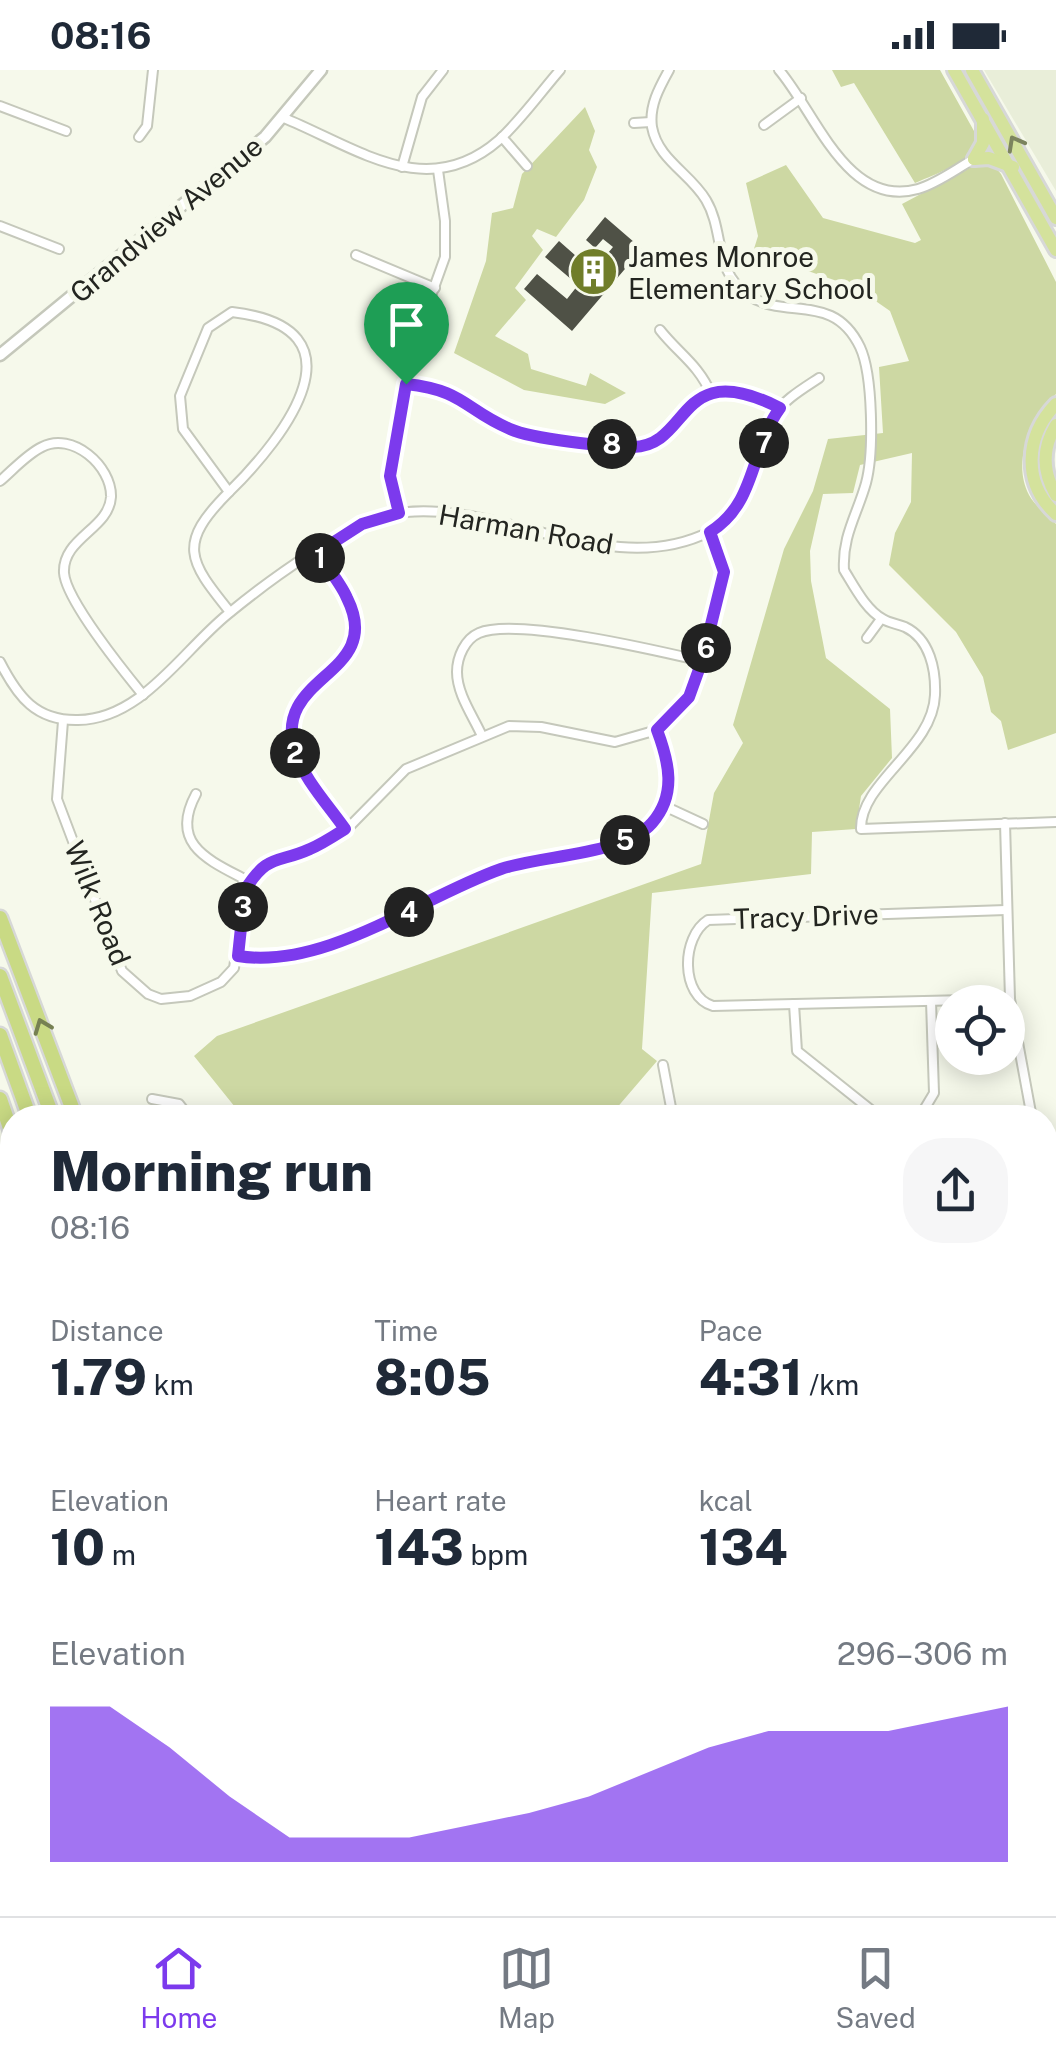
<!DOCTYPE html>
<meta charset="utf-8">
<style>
body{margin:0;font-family:"Public Sans",sans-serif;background:#f6f6f7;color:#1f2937;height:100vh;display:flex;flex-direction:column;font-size:38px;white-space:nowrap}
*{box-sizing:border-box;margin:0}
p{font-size:32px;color:#747a83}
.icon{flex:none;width:55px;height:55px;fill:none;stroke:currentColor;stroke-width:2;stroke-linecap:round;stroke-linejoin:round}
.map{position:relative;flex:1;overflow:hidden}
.panel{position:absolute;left:0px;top:1035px;width:1058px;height:812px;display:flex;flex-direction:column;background:#fff;border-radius:40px 40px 0 0;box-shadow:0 5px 25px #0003}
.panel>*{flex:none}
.controls{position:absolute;left:935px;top:915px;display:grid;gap:20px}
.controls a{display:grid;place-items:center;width:90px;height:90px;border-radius:50%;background:#fff;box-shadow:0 5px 25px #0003;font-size:50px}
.pin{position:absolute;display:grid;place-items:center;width:85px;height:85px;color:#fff;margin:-102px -42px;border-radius:50% 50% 50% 0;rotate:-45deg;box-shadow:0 0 10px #0007}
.pin .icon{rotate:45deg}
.km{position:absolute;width:50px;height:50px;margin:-25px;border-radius:50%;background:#222;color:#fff;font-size:28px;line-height:50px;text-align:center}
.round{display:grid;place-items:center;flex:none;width:105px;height:105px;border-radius:40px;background:#f6f6f7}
.headline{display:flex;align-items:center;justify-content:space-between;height:170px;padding:0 50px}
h1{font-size:55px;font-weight:800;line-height:75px}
.stats{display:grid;grid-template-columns:repeat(3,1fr);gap:15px;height:170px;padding:10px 50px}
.stats div{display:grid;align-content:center}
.stats b{font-size:50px;font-weight:800}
.stats small{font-size:28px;font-weight:400}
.stats p{font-size:28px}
.chart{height:280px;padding:20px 50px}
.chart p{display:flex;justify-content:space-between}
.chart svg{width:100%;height:180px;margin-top:10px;fill:#7c3aed;opacity:.7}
.status{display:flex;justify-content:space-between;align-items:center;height:70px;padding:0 50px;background:#fff;direction:ltr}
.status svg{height:28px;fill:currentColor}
.menu{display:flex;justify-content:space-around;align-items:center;height:140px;border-top:2px solid #e0e1e3;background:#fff;font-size:28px;color:#747a83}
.menu a{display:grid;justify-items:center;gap:5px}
.menu .current{color:#7c3aed}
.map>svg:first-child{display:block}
</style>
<div class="status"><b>08:16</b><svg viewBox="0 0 49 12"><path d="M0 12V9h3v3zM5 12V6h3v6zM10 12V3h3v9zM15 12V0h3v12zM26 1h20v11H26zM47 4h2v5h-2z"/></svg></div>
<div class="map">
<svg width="1056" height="1846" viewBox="0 0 1056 1846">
<rect width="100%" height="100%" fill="#f6f9eb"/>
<!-- built -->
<polygon fill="#e9eed9" points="984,0 1056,0 1056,121"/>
<!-- green -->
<g fill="#cdd8a3">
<path d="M832 0H940L979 70C969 94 937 103 915 113L854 13 841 17Z"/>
<polygon points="585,37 595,61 589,80 597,97 584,130 556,167 537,159 532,166 543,180 515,218 526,230 495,266 528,284 531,299 586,316 590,303 626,323 605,334 524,320 454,283 486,191 492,143 513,138 522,104"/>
<path d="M981 92H991L1001 104 1056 212V324C1032 348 1011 391 1029 425 1034 435 1048 445 1056 454V663L1008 680 1001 651 991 642 983 607 956 562 889 495 895 463 911 432 912 383 860 395 853 423 823 424 810 481 811 511 826 588 890 639 892 688 861 726 856 759 812 762 811 804 652 823 642 979 657 991 609 1047H243L194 986 217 966 701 794 714 723 743 673 733 655 784 479 813 421 828 369 883 363 879 297 909 291 890 241 857 218 753 182 758 166 746 113 786 95 823 148 915 173 921 170 902 134Z"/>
</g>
<!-- building -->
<polygon fill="#4f5146" points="605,147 642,179 572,261 524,219 537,204 567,229 578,215 545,187 559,171 593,201 613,177 603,169 595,178 586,170"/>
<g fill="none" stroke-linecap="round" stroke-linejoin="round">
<defs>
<g id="minor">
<path d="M669 0C659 18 649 36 652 57 658 90 690 103 706 130 725 162 713 201 748 225 786 251 833 221 860 277 873 305 874 383 866 413 857 445 842 466 844 500 854 516 866 540 883 549 889 553 898 554 905 557 930 569 936 600 935 625 933 679 860 712 861 759L1056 752"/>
<path d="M779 0C816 43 847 139 918 119 938 113 956 99 974 89"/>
<polyline points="0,36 66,61"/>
<path d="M284 48C357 78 427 133 499 70 521 50 540 23 560 0"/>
<polyline points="634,53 651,52"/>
<polyline points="764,55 801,28"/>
<polyline points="139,67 147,56 153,0"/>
<polyline points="502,67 527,96"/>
<polyline points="402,97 422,27 443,0"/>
<polyline points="0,156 59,179"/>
<polyline points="356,185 435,218"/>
<path d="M232 242C369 258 286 366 229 422L183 359 180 326 208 258Z"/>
<path d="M660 260C678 283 699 295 711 324"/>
<path d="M406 314C421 316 438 316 452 323 473 332 489 350 511 359 532 368 608 377 633 377 693 376 676 285 779 338"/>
<path d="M0 411C13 400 27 384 42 377 72 361 112 396 111 427 109 459 62 468 64 503 66 530 125 603 143 625"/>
<path d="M229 422C177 474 188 490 230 542"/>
<polyline points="399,443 390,407 395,369 413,276 445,187 445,151 438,100"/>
<path d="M317 483C327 497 340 512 347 528 386 606 271 604 295 681 303 708 329 736 345 759"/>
<polyline points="867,568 881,549"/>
<path d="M0 592C18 627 36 651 78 650 142 649 182 581 228 544 267 512 315 478 360 455 463 403 597 518 709 462 755 439 752 387 773 347 783 330 804 318 819 308"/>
<polyline points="63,651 57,729 122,901 148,924 161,929 190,926 221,912 234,898 245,820 272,789 308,781 348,758 406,699 509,656 541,657 615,672 657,660 689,627 702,591 724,502 710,461"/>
<path d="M482 666C473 646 457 624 457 602 457 587 465 569 479 563 515 547 659 581 702 591"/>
<path d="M196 724C168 776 211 791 250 812"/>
<polyline points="662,735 703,754"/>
<polyline points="1005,753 1010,929 1032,1048"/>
<path d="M1006 840 708 850C681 867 680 926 713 936L1010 929"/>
<path d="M238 886C326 899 421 827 501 799 542 786 625 785 652 753 677 724 669 692 657 660"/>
<polyline points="794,934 797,981 881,1048"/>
<polyline points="663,995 673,1048"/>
<polyline points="152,1029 179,1034 190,1048"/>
<polyline points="919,1048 934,1023 931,931"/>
<polyline points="1045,1112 1056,1170"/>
<polyline points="0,1136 12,1164"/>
<polyline points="0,1193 12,1190"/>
<polyline points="0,1569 12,1570"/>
<polyline points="0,1656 12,1657"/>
<polyline points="1045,1776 1050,1758 1056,1588"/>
<polyline points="0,1801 12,1794"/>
<polyline points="448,1835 451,1846"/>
<polyline points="853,1835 853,1846"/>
<polyline points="940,1835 941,1846"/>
<polyline points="478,1846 508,1835"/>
<polyline points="701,1846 706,1835"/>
<polyline points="1025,1846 1028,1835"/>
</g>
<g id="tertiary">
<polyline points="0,285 265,67 321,0"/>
<polyline points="0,1481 12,1481"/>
<polyline points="1045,1507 1056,1504"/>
</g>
<polyline id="secondary" points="0,1810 12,1834"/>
<g id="trunk">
<polyline points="954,0 1056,180"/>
<polyline points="972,0 1056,148"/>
<polyline points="974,89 983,73 983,49"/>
<polyline points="974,89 989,88 1013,97"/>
<path d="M1056 334C1025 366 1022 413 1056 444"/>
<path d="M1056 355C1042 378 1042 401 1056 425"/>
</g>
<g id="motorway">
<polyline points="0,848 76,1048"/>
<polyline points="0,906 53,1048"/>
<polyline points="0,965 30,1048"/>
<polyline points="0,1029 12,1064"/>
<polyline points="210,1835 213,1846"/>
<polyline points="232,1835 234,1846"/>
<polyline points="252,1835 254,1846"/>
<polyline points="272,1835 274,1846"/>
</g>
</defs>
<!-- minor casing -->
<use href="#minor" stroke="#c5c8bb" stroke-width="12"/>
<!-- tertiary casing -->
<use href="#tertiary" stroke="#c5c8bb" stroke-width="15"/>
<!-- secondary casing -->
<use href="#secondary" stroke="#c5c8bb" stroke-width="16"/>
<!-- trunk casing -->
<use href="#trunk" stroke="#d7d8d7" stroke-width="18"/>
<!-- motorway casing -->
<use href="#motorway" stroke="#d7d8d7" stroke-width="19"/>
<!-- minor -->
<use href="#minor" stroke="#fff" stroke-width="8"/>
<!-- tertiary -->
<use href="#tertiary" stroke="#fff" stroke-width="10"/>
<!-- secondary -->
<use href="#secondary" stroke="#fff" stroke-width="11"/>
<!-- trunk -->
<use href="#trunk" stroke="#d4e29c" stroke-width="12"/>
<!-- motorway -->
<use href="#motorway" stroke="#c9da84" stroke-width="14"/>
</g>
<!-- one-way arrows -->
<defs><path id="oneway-chevron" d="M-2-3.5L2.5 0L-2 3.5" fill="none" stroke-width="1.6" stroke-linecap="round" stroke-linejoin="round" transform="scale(2.5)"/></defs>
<use stroke="#7c845e" href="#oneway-chevron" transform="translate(1015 73) rotate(-119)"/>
<use stroke="#768052" href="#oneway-chevron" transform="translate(42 956) rotate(-111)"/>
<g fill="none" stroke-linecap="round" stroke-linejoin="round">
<defs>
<path id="route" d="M406 314C464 320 465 340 510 359 532 369 607 377 633 377 692 376 676 285 780 338 750 379 757 433 710 462L724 502 702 591 689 627 657 660C669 692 677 724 652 753 624 785 542 785 501 799 421 827 326 900 238 886L245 820C268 783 277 794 310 779 322 774 334 766 345 759 329 736 303 708 295 681 271 604 386 606 347 528 340 512 327 497 317 483L362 454 399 443 390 406Z"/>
</defs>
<!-- route casing -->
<use href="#route" stroke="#fff" stroke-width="20"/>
<!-- route -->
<use href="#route" stroke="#7c3aed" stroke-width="12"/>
</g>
<!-- icons -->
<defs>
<symbol id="building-disc" viewBox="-11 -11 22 22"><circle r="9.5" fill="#707d2a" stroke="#f6f9eb"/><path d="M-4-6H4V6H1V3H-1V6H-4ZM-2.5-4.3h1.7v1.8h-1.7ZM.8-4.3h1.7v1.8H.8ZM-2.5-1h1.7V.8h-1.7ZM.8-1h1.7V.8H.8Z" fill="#fff"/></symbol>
</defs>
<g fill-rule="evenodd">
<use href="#building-disc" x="566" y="174" width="55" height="55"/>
</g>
<g text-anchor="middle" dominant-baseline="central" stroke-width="10" stroke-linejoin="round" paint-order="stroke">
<!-- street labels -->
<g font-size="28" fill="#232520" stroke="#f6f9eb">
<text transform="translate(166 149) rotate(-40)">Grandview Avenue</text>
<text transform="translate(526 459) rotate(10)">Harman Road</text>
<text transform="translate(98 833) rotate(68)">Wilk Road</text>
<text transform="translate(806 846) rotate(-2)">Tracy Drive</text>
</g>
<!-- poi labels -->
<g font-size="28" fill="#232520" stroke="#f6f9eb" text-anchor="start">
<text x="628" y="186">James Monroe<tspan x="628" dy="32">Elementary School</tspan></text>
</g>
</g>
</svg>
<div class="controls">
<a><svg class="icon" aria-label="locate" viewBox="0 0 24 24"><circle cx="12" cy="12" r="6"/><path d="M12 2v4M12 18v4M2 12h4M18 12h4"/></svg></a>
</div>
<div class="pin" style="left:406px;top:314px;background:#1e9e55"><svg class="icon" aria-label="arrive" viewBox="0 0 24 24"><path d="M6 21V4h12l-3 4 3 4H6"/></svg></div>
<b class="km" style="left:320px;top:488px">1</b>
<b class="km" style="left:295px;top:683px">2</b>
<b class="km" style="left:243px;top:837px">3</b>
<b class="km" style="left:409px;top:842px">4</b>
<b class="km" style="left:625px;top:770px">5</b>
<b class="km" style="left:706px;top:578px">6</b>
<b class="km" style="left:764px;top:373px">7</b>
<b class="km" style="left:612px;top:374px">8</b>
<section class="panel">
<div class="headline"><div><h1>Morning run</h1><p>08:16</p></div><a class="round"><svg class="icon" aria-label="share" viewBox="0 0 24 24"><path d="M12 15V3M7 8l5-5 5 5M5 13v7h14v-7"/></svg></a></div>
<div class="stats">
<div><p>Distance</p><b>1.79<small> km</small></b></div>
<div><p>Time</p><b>8:05</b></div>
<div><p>Pace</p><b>4:31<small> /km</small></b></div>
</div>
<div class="stats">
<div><p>Elevation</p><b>10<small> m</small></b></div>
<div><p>Heart rate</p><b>143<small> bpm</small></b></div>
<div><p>kcal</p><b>134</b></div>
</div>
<div class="chart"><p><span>Elevation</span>296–306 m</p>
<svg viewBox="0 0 160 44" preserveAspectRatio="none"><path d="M0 44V6L10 6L20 16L30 28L40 38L50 38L60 38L70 35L80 32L90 28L100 22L110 16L120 12L130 12L140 12L150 9L160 6V44z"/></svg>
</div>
</section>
</div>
<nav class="menu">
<a class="current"><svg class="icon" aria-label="home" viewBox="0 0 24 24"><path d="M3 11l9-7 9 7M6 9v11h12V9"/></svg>Home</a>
<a><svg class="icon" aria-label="map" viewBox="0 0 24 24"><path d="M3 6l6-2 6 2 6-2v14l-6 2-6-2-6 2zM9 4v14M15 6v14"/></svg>Map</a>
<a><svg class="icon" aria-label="saved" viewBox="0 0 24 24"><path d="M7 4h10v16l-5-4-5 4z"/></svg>Saved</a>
</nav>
